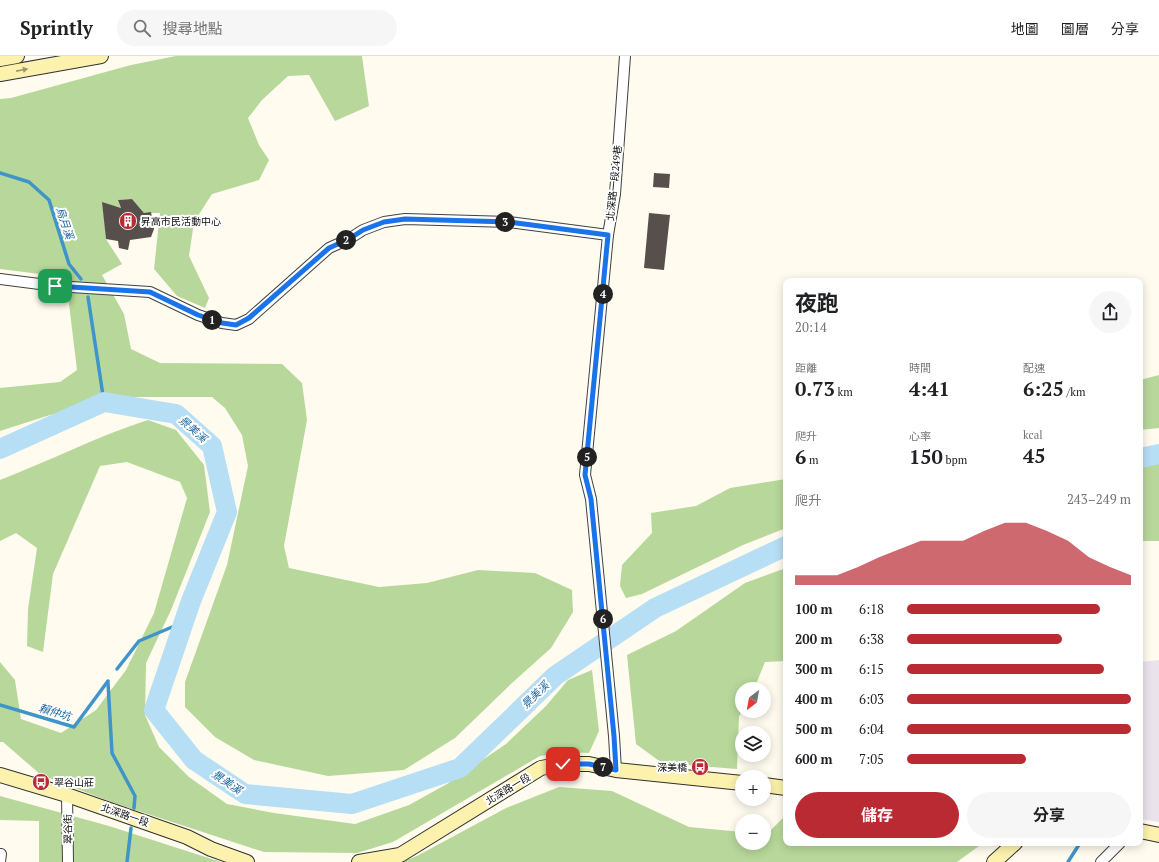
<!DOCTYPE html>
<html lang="zh-TW">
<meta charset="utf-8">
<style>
body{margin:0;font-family:"PT Serif","Noto Sans TC",serif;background:#f6f6f6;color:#202124;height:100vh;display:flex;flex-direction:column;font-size:15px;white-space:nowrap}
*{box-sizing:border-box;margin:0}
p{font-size:13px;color:#757577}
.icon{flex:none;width:22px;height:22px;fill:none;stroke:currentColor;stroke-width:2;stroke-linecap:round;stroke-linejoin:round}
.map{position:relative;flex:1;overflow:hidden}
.panel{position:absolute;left:783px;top:222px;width:360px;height:568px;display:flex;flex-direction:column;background:#fff;border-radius:8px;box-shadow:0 2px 10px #0003}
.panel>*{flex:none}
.needle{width:26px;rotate:211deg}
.controls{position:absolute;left:735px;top:626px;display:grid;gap:8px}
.controls a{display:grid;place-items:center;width:36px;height:36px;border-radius:50%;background:#fff;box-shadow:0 2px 10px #0003;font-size:20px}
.pin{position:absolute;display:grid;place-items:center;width:34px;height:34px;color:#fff;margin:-17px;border-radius:8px;box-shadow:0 2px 6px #0006}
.km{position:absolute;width:20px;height:20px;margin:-10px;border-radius:50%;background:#222;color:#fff;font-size:11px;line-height:20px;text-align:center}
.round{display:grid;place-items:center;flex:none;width:42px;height:42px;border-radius:21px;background:#f6f6f6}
.head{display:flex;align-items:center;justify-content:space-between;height:68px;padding:0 12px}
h1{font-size:22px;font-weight:700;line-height:30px}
.figures{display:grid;grid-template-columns:repeat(3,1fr);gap:6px;height:68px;padding:4px 12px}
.figures div{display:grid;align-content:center}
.figures b{font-size:20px;font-weight:700}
.figures small{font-size:11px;font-weight:400}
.figures p{font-size:11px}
.chart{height:112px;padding:8px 12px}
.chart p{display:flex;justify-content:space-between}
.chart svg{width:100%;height:72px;margin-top:4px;fill:#ba2a33;opacity:.7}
.action{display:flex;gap:8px;margin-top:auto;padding:8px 12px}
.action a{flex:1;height:46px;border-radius:24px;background:#ba2a33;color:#fff;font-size:16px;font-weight:700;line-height:46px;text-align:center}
.action a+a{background:#f6f6f6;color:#202124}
ul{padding:0 12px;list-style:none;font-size:13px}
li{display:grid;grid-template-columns:64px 48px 1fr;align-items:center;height:30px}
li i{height:10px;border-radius:5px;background:#ba2a33}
header{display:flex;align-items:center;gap:24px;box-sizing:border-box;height:56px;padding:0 20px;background:#fff;border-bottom:1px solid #e0e0e0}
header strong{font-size:19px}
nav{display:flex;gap:22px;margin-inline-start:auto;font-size:14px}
.search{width:280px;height:36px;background:#f6f6f6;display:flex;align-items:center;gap:10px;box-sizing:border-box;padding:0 14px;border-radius:22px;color:#757577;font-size:15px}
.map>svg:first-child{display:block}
</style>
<header>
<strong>Sprintly</strong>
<div class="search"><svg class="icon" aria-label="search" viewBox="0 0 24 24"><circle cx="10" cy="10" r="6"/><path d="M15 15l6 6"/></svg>搜尋地點</div>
<nav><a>地圖</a><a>圖層</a><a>分享</a></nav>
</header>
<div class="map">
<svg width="1159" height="806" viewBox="0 0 1159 806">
<rect width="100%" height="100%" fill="#fffbef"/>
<!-- industrial -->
<polygon fill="#ebe3ec" points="1159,604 1159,766 1140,763 1140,606"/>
<!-- forest -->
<g fill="#b7d89a">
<polygon points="176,0 362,0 369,50 335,65 309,19 288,20 262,44 248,62 259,89 269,104 259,124 212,138 194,166 189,200 209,242 205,252 177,240 154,213 160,157 144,157 132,143 118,144 121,152 103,147 106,183 122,208 102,219 124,258 131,293 160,307 282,308 302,327 307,364 284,490 289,512 379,531 427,527 478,514 535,517 572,534 573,556 551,592 512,627 455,682 404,714 328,720 254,704 215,681 185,651 185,626 227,509 248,410 242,379 225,352 212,341 135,341 50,359 0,375 0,332 60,326 77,314 69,248 64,221 0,213 0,43 11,42 131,9"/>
<polygon points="1159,319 1159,372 1140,374 1140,324"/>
<path d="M148 364 176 374 204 409 210 456 171 554 146 607 145 659 159 691 189 721 227 748 274 757 355 768 409 749 447 728 506 688 546 650 568 624 592 614 599 675 589 697 567 696 540 700 393 786 357 797 264 796 114 747 41 719 3 686H0V606L15 624 21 663 61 677 96 654 126 614 154 557 187 442 180 426 127 406 100 410 53 518 43 596 27 590 28 553 37 492 16 477 0 485V424C50 405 97 380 148 364Z"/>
<polygon points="1159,407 1159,485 1140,485 1140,410"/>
<polygon points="786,423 786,472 743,489 642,538 626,542 620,530 622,509 652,477 651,457 696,450 730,432"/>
<polygon points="786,512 786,605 765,606 754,633 742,633 743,655 739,660 737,713 662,707 636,688 627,599 676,575 745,527"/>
<polygon points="559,731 612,735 689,771 742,776 742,787 764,787 764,778 766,779 786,759 786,787 983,787 957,806 401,806 415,801 506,752"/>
<polygon points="0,740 109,770 221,806 39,806 39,765 0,764"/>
</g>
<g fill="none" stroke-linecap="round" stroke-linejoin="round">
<!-- stream -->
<g stroke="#3f94c9" stroke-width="3.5">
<polyline points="0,117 29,126 49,144 69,208 81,223"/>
<polyline points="88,241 104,346"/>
<polyline points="117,613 139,585 184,566"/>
<polyline points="108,627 112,697 135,740 134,752"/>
<polyline points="0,649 74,671 108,625"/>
<polyline points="127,806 131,772"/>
<polyline points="1068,806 1080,787"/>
</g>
<!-- river -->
<g stroke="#b6def4" stroke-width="20">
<polyline points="0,393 104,346 176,358 212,390 227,456 191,545 154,654 194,704 245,738 352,748 460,712 555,620 655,552 786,490"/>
<polyline points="1140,402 1159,398"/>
</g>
</g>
<!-- building -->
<g fill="#564f4b">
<polygon points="654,117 670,118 669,132 653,131"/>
<polygon points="132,143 144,157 151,156 154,173 151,181 130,184 128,194 119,192 118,185 106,183 102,146 121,152 118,144"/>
<polygon points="649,157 670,159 664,214 644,212"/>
</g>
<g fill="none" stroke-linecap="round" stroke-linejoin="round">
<defs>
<g id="street">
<polyline points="0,223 55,230 150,236 198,259 222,267 236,269 249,263 329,192 349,183 363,174 384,166 405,163 509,166 608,179"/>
<polyline points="616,714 614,680 591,443 585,419 608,179 615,138 625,0"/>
<polyline points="67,739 68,806"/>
<polyline points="0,806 1,798"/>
<polyline points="1101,806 1120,787"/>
</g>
<g id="secondary">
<polyline points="0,3 17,0"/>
<polyline points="0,18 101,0"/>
<polyline points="0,719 67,739 187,781 211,793 247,806"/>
<polyline points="764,729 786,732"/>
<polyline points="1140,775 1159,779"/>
<polyline points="359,806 400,799 541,712 563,708 589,708 616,714 742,727"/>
<polyline points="994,806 1015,787"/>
</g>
</defs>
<!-- street casing -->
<use href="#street" stroke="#414141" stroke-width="12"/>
<!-- secondary casing -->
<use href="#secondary" stroke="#303030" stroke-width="16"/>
<!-- street -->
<use href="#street" stroke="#fff" stroke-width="10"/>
<!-- secondary -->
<use href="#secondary" stroke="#fcf2ad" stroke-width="14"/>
</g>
<!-- one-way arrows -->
<defs><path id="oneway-solid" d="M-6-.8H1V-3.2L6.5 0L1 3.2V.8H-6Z"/></defs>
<use fill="#9d976d" href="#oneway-solid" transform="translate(22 14) rotate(-11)"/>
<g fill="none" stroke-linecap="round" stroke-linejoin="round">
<defs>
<polyline id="route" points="55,230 150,236 198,259 222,267 236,269 249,262 329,192 349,183 363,174 384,166 405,163 509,166 608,179 585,419 591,443 614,680 616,714 589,708 563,708"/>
</defs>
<!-- route casing -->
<use href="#route" stroke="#fff" stroke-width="8"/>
<!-- route -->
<use href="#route" stroke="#1a73e8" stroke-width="5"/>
</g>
<!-- icons -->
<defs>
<symbol id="building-disc" viewBox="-11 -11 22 22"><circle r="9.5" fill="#ba2a33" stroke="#fff"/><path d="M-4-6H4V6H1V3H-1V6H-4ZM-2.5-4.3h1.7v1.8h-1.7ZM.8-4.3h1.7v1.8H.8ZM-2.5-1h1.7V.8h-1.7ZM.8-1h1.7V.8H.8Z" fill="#fff"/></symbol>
<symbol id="bus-disc" viewBox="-11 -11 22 22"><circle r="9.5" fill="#ba2a33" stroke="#fff"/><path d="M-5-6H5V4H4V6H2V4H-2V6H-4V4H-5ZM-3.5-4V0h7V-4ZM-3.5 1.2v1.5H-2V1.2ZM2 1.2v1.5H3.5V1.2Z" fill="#fff"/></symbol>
</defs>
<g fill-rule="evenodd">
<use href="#building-disc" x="118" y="155" width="20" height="20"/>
<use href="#bus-disc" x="690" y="701" width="20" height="20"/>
<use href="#bus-disc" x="31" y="716" width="20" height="20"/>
</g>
<g text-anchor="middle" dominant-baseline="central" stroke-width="4" stroke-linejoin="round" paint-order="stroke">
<!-- street labels -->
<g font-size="10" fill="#0e0e0e" stroke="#fff">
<text transform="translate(614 127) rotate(-84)">北深路一段249巷</text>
<text transform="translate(508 733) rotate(-31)">北深路一段</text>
<text transform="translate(125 759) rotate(19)">北深路一段</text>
<text transform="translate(68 773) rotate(-91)">翠谷街</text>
</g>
<!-- poi labels -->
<g font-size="10" fill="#0e0e0e" stroke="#fff" text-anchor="start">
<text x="141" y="165">昇高市民活動中心</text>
<text x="687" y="711" text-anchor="end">深美橋</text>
<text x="54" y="726">翠谷山莊</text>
</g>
<!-- water labels -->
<g font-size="11" font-style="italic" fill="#1a669c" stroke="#fff">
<text transform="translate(65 167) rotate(72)">烏月溪</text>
<text transform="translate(193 373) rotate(42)">景美溪</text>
<text transform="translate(535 639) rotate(-44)">景美溪</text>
<text transform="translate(55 656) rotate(17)">賴仲坑</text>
<text transform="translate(227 726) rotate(34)">景美溪</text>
</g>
</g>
</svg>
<div class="controls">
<a><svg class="needle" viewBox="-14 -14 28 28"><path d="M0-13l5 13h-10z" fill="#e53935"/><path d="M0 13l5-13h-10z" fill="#757577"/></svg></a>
<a><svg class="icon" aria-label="layers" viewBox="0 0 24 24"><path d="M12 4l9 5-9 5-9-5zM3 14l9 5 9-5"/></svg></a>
<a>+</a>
<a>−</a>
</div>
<div class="pin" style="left:55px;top:230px;background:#1e9e55"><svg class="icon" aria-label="arrive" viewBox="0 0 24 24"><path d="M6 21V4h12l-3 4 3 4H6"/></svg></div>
<div class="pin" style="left:563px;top:708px;background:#d93025"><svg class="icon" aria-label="check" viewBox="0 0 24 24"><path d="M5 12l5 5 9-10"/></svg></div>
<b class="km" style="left:212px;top:264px">1</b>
<b class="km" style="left:346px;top:184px">2</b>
<b class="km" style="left:505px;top:166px">3</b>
<b class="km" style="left:603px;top:238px">4</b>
<b class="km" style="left:587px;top:401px">5</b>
<b class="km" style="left:603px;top:563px">6</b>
<b class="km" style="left:603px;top:711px">7</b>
<section class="panel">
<div class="head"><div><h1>夜跑</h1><p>20:14</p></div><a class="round"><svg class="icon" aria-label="share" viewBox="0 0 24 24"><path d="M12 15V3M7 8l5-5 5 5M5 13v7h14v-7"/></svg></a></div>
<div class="figures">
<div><p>距離</p><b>0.73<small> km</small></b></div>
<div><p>時間</p><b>4:41</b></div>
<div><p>配速</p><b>6:25<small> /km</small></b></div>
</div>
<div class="figures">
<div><p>爬升</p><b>6<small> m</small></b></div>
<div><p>心率</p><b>150<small> bpm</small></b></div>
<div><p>kcal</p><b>45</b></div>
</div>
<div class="chart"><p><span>爬升</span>243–249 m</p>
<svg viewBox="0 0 160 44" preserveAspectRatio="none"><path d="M0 44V38L10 38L20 38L30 33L40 27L50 22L60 17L70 17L80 17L90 11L100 6L110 6L120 11L130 17L140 27L150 33L160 38V44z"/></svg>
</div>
<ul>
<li><b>100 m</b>6:18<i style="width:86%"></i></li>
<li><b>200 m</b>6:38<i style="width:69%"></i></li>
<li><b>300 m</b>6:15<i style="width:88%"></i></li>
<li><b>400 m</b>6:03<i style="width:100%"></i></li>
<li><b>500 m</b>6:04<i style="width:100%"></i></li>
<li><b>600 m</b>7:05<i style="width:53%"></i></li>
</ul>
<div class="action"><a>儲存</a><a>分享</a></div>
</section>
</div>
